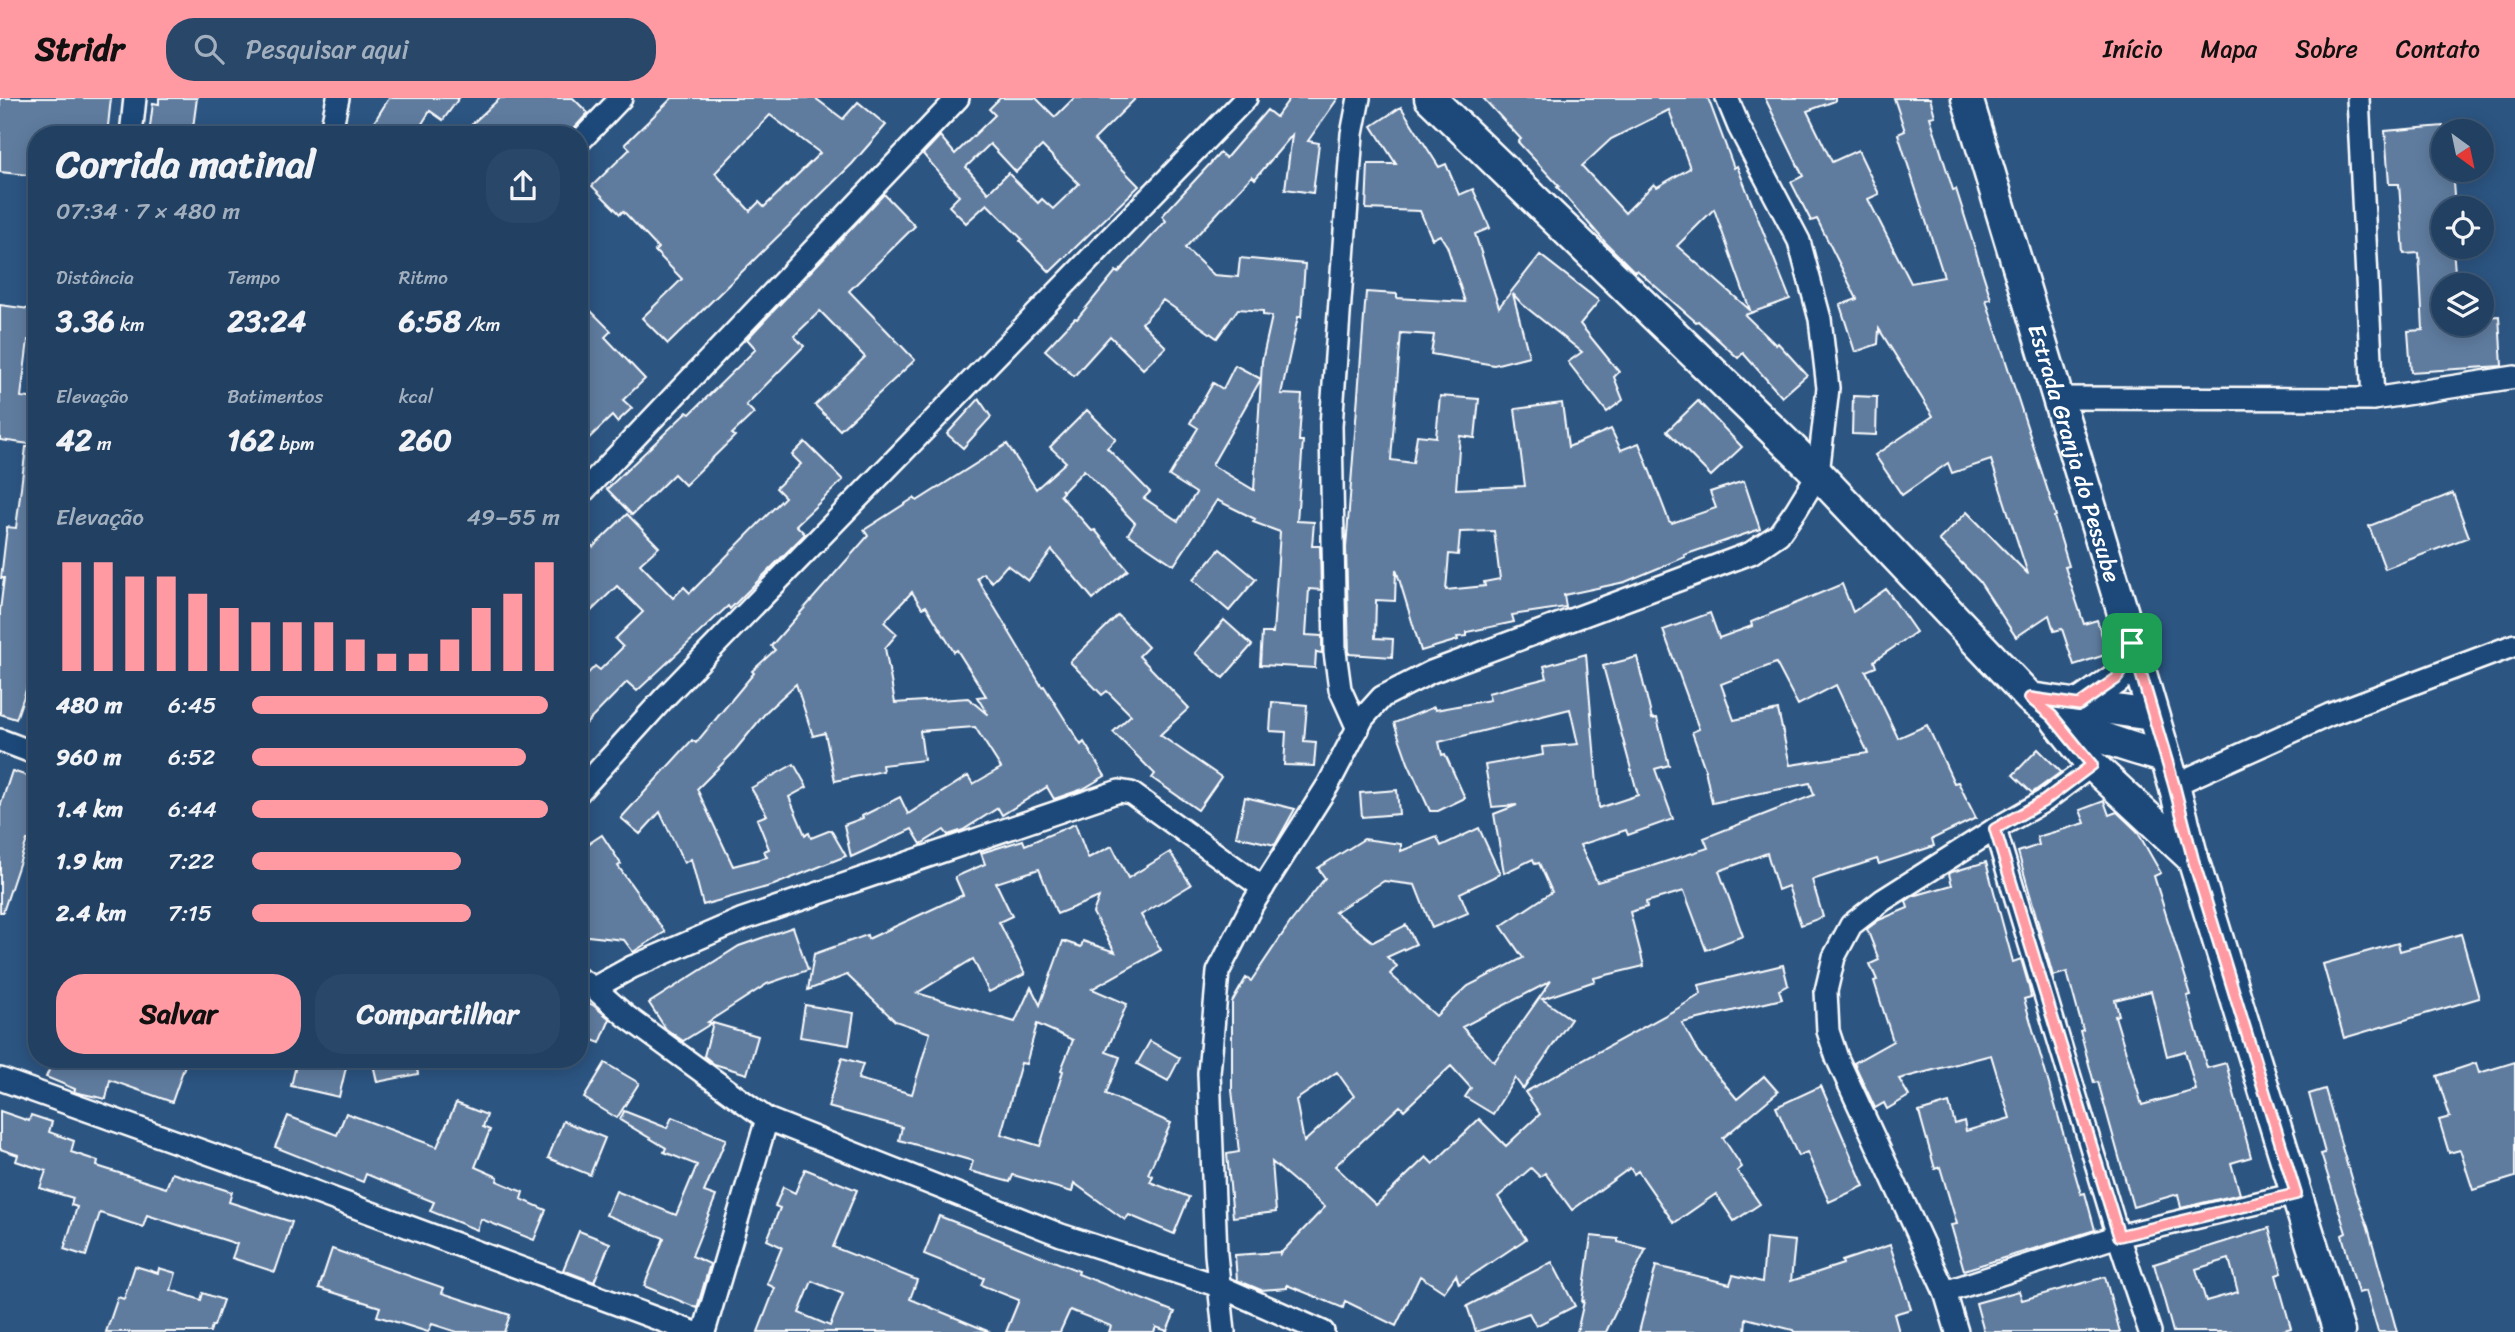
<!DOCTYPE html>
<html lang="pt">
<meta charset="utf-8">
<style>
body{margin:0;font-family:Sriracha,sans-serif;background:#294768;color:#f1f3f6;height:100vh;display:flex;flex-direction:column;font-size:26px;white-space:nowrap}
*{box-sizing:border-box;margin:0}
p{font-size:23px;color:#a2afbe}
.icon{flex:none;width:38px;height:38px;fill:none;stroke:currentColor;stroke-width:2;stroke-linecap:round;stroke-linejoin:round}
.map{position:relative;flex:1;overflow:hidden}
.drawer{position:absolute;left:28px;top:28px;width:560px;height:942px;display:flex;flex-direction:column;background:#214062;border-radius:28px;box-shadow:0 4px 18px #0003,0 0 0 2px #3e5977}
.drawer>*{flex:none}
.needle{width:46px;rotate:147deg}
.buttons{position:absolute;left:2431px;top:21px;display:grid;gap:14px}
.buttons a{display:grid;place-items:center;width:63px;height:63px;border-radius:50%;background:#214062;box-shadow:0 4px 18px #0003,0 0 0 2px #3e5977;font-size:35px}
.pin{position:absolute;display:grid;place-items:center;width:60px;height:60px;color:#fff;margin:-30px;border-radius:14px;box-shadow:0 4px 10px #0006}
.round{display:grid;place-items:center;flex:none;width:74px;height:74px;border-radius:28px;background:#294768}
.overview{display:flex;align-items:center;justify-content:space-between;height:119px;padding:0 28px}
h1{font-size:38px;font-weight:700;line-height:52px}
.metrics{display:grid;grid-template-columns:repeat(3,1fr);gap:10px;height:119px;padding:7px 28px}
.metrics div{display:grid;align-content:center}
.metrics b{font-size:30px;font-weight:700}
.metrics small{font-size:19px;font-weight:400}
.metrics p{font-size:19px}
.chart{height:196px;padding:14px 28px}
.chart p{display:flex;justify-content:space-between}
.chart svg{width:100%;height:126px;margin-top:7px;stroke:#ff9aa2;stroke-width:6}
.cta{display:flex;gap:14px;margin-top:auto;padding:14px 28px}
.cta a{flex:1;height:80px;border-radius:28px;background:#ff9aa2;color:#111;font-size:28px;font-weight:700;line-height:80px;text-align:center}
.cta a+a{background:#294768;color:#f1f3f6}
ul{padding:0 28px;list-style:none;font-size:23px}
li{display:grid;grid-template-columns:112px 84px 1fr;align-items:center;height:52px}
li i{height:18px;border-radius:9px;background:#ff9aa2}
header{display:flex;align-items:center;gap:42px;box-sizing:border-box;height:98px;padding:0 35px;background:#ff9aa2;color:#111}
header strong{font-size:33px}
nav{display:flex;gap:38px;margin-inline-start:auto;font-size:24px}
.search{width:490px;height:63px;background:#294768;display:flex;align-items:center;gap:18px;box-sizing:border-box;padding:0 24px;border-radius:28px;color:#a2afbe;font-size:26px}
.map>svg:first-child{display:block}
</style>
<header>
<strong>Stridr</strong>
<div class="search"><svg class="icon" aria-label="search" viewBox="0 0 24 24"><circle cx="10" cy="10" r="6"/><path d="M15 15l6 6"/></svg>Pesquisar aqui</div>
<nav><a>Início</a><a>Mapa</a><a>Sobre</a><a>Contato</a></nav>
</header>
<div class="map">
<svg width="2515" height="1234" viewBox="0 0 2515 1234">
<rect width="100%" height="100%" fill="#2c5582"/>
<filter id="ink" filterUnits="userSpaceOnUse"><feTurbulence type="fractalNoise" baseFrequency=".0143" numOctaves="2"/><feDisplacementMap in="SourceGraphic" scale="14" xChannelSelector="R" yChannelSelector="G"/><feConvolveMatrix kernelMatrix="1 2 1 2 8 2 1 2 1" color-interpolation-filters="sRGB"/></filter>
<g filter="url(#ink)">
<!-- building -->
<g fill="#5e7c9f" stroke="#fff" stroke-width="2" fill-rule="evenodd">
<polygon points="0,0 111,0 107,37 37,37 37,78 0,74"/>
<polygon points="159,0 197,0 192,37 149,37 153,5 159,6"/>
<polygon points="389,0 459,0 443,22 430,13 415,37 391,37 373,26"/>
<polygon points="500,0 573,0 588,15 568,37 482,37 472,26"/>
<path d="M672 0H815L843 21 858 4 886 27 852 66 668 246 642 220 682 181 655 153 658 150 623 113 620 116 592 88 630 51 625 46ZM770 17 820 55 764 109 759 104 750 113 715 75Z"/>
<path d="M1000 0H1036L1055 19 1074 0H1136L1094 42 1139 88 1050 174 1020 143 1022 141 987 106 966 125 949 108 959 98 923 56 940 38 955 56 995 17 989 11ZM990 46 1016 74 1042 48 1079 86 1053 111 1042 101 1038 105 1008 75 988 95 966 69Z"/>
<path d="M1290 0H1338L1308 43 1319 45 1313 95 1285 91 1292 37 1255 81 1252 78 1185 150 1214 177 1238 179 1240 160 1305 166 1301 219H1298L1281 296 1302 297 1299 343H1303L1297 423 1314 424 1312 448H1320L1321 492 1309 491 1306 537 1322 538V555L1316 554 1315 570 1260 567 1262 535H1273L1280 434 1253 424 1255 421 1217 402 1174 467 1128 436 1135 425 1084 372 1064 393 1061 391 1063 394 1060 397 1092 433 1095 432 1128 472 1093 501 1052 452 1028 483 1007 467 992 484 983 475 977 480 1042 589 1044 588 1081 647 1084 644 1105 678 1083 691 1054 701 1047 689 1002 717 998 710 963 732 948 737 944 732 921 746 912 731 851 759 844 727 863 720 862 718 900 699 908 716 968 678 973 686 1001 670 975 629 920 633 924 662 882 667 883 673 835 683 825 635 813 638 796 586 767 613 732 656 697 691 733 768 767 759 764 753 769 751 757 721 767 717 751 690 794 666 807 689 789 699 805 737 809 735 811 740 831 732 846 758 774 787 703 807 691 761 684 765 660 714 640 736 621 720 692 642 696 645 754 575 752 573 775 552 771 548 868 438 864 432 914 400 917 403 1007 346 1036 391 1066 364 1050 349 1087 312 1116 341 1107 350 1150 394 1144 400 1178 423 1196 395 1169 378 1198 330 1190 325 1213 285 1223 291 1235 267 1261 281 1262 263 1272 218 1263 217V213L1238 211 1217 240 1163 202 1142 225 1166 249 1143 271 1110 238 1074 278 1045 252 1075 220 1077 221 1116 173 1118 175 1166 123 1162 118 1220 55 1226 60 1267 12 1276 19ZM1261 281 1254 392 1212 367ZM912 494 922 510 926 508 954 554 957 552 986 598 977 599 988 617 968 600 895 605 885 550 897 536 884 524Z"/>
<path d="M1483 0H1708L1734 70 1737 68 1790 201 1745 217 1776 247 1778 245 1807 277 1782 299 1743 255 1738 260 1698 223 1696 224 1637 172 1635 174 1605 144 1557 89 1559 88 1518 44 1521 41ZM1669 12 1690 70 1657 89 1654 86 1625 115 1582 68 1611 41ZM1714 111 1750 212 1677 148Z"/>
<polygon points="1765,0 1835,0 1835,3 1807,13 1832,64 1858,52 1879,96 1868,101 1911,185 1944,179 1898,36 1905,33 1894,0 1930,0 1935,18 1930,19 1953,92 1956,91 1991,201 1986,202 2056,418 2054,419 2069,468 2065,469 2084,526 2097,522 2108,556 2074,567 2062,531 2054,533 2049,517 2016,539 1979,483 1939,442 1967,414 2028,476 1991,362 1952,375 1948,365 1902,397 1875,357 1933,318 1879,231 1878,246 1855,254 1840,207 1857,201 1817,121 1811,123 1791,84 1803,78"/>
<path d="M1401 9 1439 69 1446 66 1459 97 1473 91 1490 130 1475 136 1499 209 1540 157 1599 203 1580 226 1619 274 1614 279 1623 302 1607 314 1568 264 1582 254 1522 206 1513 196 1529 258 1494 267 1431 256 1434 237 1401 235 1391 362 1413 365 1417 337 1436 339 1440 298 1479 301 1475 340 1460 338 1456 391 1525 388 1515 311 1562 305 1568 349 1611 331 1621 352 1639 345 1669 423 1672 425 1716 410 1710 394 1744 383 1760 431 1684 457 1685 459 1625 484 1564 497 1566 509 1512 517 1514 524 1467 534V538L1457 539 1458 542 1421 553 1396 471 1395 503 1376 502 1375 540 1393 541 1392 559 1349 556 1346 450 1366 194 1397 196V200L1465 204 1447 148 1440 137 1432 141 1420 113 1366 111 1368 66H1396L1372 28ZM1494 433 1500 481 1484 484 1485 488 1446 492 1449 456 1458 457 1460 434Z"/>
<polygon points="2443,28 2443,72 2452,72 2455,110 2443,110 2443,149 2453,149 2456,187 2443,187 2443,231 2480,228 2482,219 2499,218 2502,268 2411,274 2408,233 2423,232 2419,155 2404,156 2399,86 2389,86 2385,33"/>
<polygon points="884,96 915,128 849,193 915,262 840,332 815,307 865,259 820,213 794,238 804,248 746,307 754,315 732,336 735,338 685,387 674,376 632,417 607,391 687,314 690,316 756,251 747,241"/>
<polygon points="579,201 611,233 605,239 645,281 623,302 632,310 617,324 612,318 579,350"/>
<polygon points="0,207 37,212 37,243 28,242 21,299 37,301 37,347 0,342"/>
<polygon points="1853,298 1877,299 1876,337 1852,336"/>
<polygon points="979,301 991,319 963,350 947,336"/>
<polygon points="1698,303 1742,349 1711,378 1667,333"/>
<polygon points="805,344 843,382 796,427 805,436 730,511 728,508 637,593 627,584 579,633 579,585 595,568 600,572 623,549 615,541 643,514 617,488 579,525 579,435 593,449 627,416 659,449 640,466 673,500 684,489 690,495 785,399 776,390 801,366 792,357"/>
<polygon points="26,349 37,349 37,560 16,621 0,616 0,513 4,480 1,480 7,429 16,430"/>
<polygon points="2453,395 2469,439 2385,471 2369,428"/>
<polygon points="1220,451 1256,481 1229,513 1193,482"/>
<path d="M1842 486 1853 514 1886 491 1916 534 1874 563 1876 569 1866 573 1898 640 1927 627 1954 685 1958 684 1976 720 1932 741 1934 748 1879 766 1877 761 1812 782 1823 819 1801 827 1788 788 1778 792 1767 755 1719 773 1743 838 1706 852 1684 793 1646 804 1647 809 1630 814 1644 868 1594 880 1595 883 1542 901 1571 921 1523 991 1515 980 1493 1016 1465 999 1471 990 1451 968 1404 1012 1400 1008 1335 1068 1376 1107 1426 1059 1433 1066 1479 1021 1506 1048 1540 1016 1525 994 1675 912 1701 896 1699 887 1783 867 1788 887 1779 892 1782 901 1682 925 1698 954 1737 1001 1764 978 1778 994 1723 1040 1742 1069 1737 1073 1760 1106 1734 1123 1716 1096 1674 1125 1638 1073 1634 1076 1630 1070 1572 1112 1545 1075 1540 1079 1531 1070 1498 1099 1526 1141 1459 1186 1456 1177 1444 1194 1420 1178 1396 1228 1345 1203 1343 1210 1287 1187V1190L1261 1192 1237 1182 1235 1157 1280 1154V1156L1325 1109 1272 1064 1276 1114 1233 1119 1227 1056 1239 1054 1232 992V904L1246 880 1251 883 1290 825 1325 780 1318 770 1364 741 1401 746V753L1437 739 1441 748 1479 730 1500 776 1460 795 1468 815 1432 830 1415 787 1384 783 1335 814 1373 844 1406 827 1416 846 1387 859 1397 868 1390 876 1436 918 1468 888 1523 860 1501 828 1552 794 1539 765 1535 766 1533 761 1504 775 1494 716 1517 707 1492 709 1485 667 1543 657 1542 649 1578 646 1570 611 1439 644 1442 657 1445 656 1465 700 1438 713H1430L1408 665 1394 625 1434 609 1435 612 1490 602 1488 595 1547 580 1544 568 1586 556 1599 710 1638 697 1603 568 1637 559 1652 621 1657 620 1669 667 1655 671 1673 721 1628 737 1626 732 1580 747 1597 784 1646 770 1708 750 1704 740 1814 697 1810 685 1712 705 1705 671 1692 634 1699 631 1663 532 1710 515 1719 540 1752 528 1751 524ZM1776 565 1798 607 1836 587 1868 655 1790 667 1778 612 1734 622 1721 586ZM1551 883 1494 964 1462 929ZM1337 974 1354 998 1304 1044 1296 1002Z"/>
<polygon points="1118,517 1148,549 1139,558 1189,610 1160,637 1221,679 1198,712 1152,680 1155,676 1113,634 1131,617 1107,593 1102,597 1070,564"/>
<polygon points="1224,522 1252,547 1223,580 1195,555"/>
<polygon points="1272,604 1307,607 1304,643 1316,644 1314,668 1284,667 1286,634 1270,633"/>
<polygon points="2038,651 2061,674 2032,695 2013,677"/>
<polygon points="12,673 37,681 37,724 31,743 27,742 3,814 0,814 0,709"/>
<polygon points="1397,692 1399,716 1362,719 1360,695"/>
<polygon points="1245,699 1295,711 1275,747 1236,738"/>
<path d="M2104 703 2109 717 2117 714 2137 733 2161 775 2154 778 2191 897 2187 898 2207 970 2226 965 2251 1059 2231 1065 2240 1096 2181 1110 2178 1096 2133 1109 2098 984 2094 985 2080 933 2083 932 2067 874 2053 878 2018 754 2039 747 2037 739 2085 725 2080 712ZM2151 893 2167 958 2185 953 2196 992 2142 1007 2115 918 2119 917 2115 902Z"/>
<path d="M1075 726 1088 760 1112 748 1128 780 1170 754 1191 787 1141 817 1161 852 1092 891 1127 906 1106 954 1120 959 1106 996 1171 1025 1148 1076 1153 1078 1150 1084 1189 1099 1174 1136 1129 1117 1125 1122 1074 1085 1072 1094 1013 1077 1010 1084 970 1073 973 1063 899 1042 902 1029 828 1009 842 960 863 966 858 981 912 996 930 935 895 923 847 877 808 892 814 856 867 837 868 841 963 797 955 779 985 766 981 755 1023 742 1025 747ZM1039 771 1057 816 1099 799 1093 815 1115 854 1083 843 1081 849 1063 843 1040 907 1031 889 1015 924 917 895 973 861 989 894 1025 876 999 824 1012 818 996 785ZM1037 926 1073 942 1061 972 1063 973 1040 1048 1001 1036 1021 965 1026 966Z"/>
<polygon points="602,737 621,766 618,768 665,834 633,854 624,842 579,837 579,752"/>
<polygon points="1986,764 2013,864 2021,861 2028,885 2031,899 2024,901 2081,1096 2085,1095 2095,1132 1964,1172 1951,1127 1957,1126 1940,1069 1935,1071 1919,1014 1949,1005 1955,1026 1964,1023 1966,1033 2010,1020 1991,957 1899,981 1909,998 1887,1011 1884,1005 1875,1010 1854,965 1893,943 1874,883 1877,882 1870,866 1879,862 1867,831 1879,822 1908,810 1906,803 1913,798 1952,787 1949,776 1952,774"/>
<polygon points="793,829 808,872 767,886 708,924 712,925 683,943 666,931 649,905 739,848"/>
<polygon points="2461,836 2479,900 2344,940 2323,866 2398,845 2400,853"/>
<polygon points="579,901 593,907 610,921 600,945 579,937"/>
<polygon points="805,907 854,915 849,947 800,939"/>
<polygon points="713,925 758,938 747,976 714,966 704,958"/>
<polygon points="1150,943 1180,960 1168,983 1137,966"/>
<polygon points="54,961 187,961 172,1004 110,982 106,1001 74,994 75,991 46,979"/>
<polygon points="310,961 348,961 339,999 291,988 297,963 308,965"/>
<polygon points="372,961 415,961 418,976 377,984"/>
<polygon points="2515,964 2515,1079 2473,1092 2460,1052 2449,1055 2439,1022 2450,1019 2437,978 2476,965 2479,975"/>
<polygon points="605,965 639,985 617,1020 584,1000"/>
<polygon points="1821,988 1864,1088 1829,1104 1807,1054 1798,1058 1776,1009"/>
<polygon points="2325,991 2355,1094 2368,1129 2397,1234 2378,1234 2366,1193 2358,1195 2342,1137 2346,1135 2321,1056 2325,1055 2309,996"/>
<polygon points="456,1005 487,1017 483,1029 490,1032 475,1069 498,1079 497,1083 523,1094 521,1101 546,1112 534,1142 481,1121 477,1132 430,1113 434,1104 366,1076 363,1084 275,1049 288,1018 337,1037 346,1015 437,1049"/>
<polygon points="0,1013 29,1023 31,1017 52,1024 49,1034 74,1043 71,1054 98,1063 97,1068 166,1090 172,1075 232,1094 229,1104 292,1124 275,1174 232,1160 237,1146 147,1117 143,1129 100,1115 86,1158 64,1151 77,1109 71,1107 73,1100 40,1090 46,1073 16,1063 18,1057 0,1051"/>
<polygon points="624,1013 667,1030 672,1019 726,1041 704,1094 716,1098 692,1158 710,1166 697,1210 644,1188 664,1140 606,1117 616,1093 676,1117 697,1067 664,1054 666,1050 620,1022"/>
<polygon points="563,1023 605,1040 590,1077 548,1060"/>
<path d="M805 1071 857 1092 833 1149 917 1182 910 1201 990 1234H758L775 1190 767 1186 782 1149 767 1142 780 1110 775 1108 783 1089 795 1095ZM812 1183 843 1196 830 1228 799 1215Z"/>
<polygon points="939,1118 1079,1173 1078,1176 1175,1214 1167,1233 1156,1229 1154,1234 1109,1234 1111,1228 1070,1212 1060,1234 1006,1234 1019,1202 981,1187 984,1180 924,1156"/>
<path d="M2269 1130 2282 1175 2276 1177 2291 1230 2278 1234H2173L2154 1166ZM2229 1161 2238 1194 2206 1203 2196 1171Z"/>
<polygon points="579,1133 610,1145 594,1184 563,1172"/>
<polygon points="1591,1138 1618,1141 1618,1144 1646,1151 1606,1234 1577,1234 1584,1203 1582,1204"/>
<polygon points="1766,1140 1795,1143 1791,1183 1843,1166 1842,1163 1890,1147 1911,1211 1894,1216 1899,1234 1794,1234 1793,1232 1746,1220 1745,1234 1639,1234 1656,1168 1730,1186 1733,1177 1762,1184"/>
<polygon points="332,1151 444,1190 442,1195 510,1217 504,1234 457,1234 432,1226 428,1234 377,1218 380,1209 319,1190"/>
<polygon points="1552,1164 1575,1208 1536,1228 1529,1215 1476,1234 1467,1208"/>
<polygon points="135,1168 158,1175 159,1170 176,1175 171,1192 201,1202 203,1195 223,1202 214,1228 212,1228 210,1234 106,1234 118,1199 124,1201"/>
<polygon points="2105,1179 2120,1234 1984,1234 1976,1205 2019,1193 2022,1202"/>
</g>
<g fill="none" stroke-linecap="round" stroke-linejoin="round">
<defs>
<g id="street">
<polyline points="2358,0 2373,301"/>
<polyline points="131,37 135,0"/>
<polyline points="330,37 338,0"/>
<polyline points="579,44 621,0"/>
<polyline points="2056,300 2373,301 2515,279"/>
<polyline points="579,398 958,0"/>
<polyline points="1358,631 1340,591 1335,554 1331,328 1352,36 1359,0"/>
<polyline points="0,642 37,656"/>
<polyline points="2174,687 2329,617 2515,547"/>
<polyline points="579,694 664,600 1246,0"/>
<polyline points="1995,731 2118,1138 2150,1234"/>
<polyline points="579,881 594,890 626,918 767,1021 1061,1137 1219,1188 1323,1234"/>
<polyline points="594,890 632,869 743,821 1119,693 1131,695 1263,790"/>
<polyline points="0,981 258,1073 693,1234"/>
<polyline points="1945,1194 2118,1138 2296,1096"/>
<polyline points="704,1234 767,1021"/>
<polyline points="1224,1234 1216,1156 1209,975 1218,874 1252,807 1328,687 1363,620 1382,599 1431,574 1751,455 1779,436 1796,412 1818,376 1828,290 1820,221 1799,143 1739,29 1727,0"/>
<polyline points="1957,1234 1945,1194 1837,960 1828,933 1826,893 1834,859 1851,827 1883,802 1995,731 2044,703 2092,667"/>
</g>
<g id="secondary">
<path d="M1430 0 1818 376 2030 600C2069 631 2116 646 2164 659"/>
<path id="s1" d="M1967 0 2132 545 2174 687 2193 761 2339 1234"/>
<polyline points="2037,601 2152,617"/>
<polyline points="2079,607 2116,581 2130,563 2132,545"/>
<polyline points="2057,623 2092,667 2193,761"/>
</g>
</defs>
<!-- street casing -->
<use href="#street" stroke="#fff" stroke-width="26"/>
<!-- secondary casing -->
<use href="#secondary" stroke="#fff" stroke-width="35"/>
<!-- street -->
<use href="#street" stroke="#1f4a7a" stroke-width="21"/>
<!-- secondary -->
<use href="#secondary" stroke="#1f4a7a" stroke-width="30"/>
</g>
</g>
<g fill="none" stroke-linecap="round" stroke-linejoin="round" filter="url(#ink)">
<defs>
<polygon id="route" points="2132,545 2174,687 2193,761 2296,1096 2119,1138 1995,731 2044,703 2092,667 2052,618 2030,600 2079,607 2116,581 2130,563"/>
</defs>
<!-- route casing -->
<use href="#route" stroke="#fff" stroke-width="14"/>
<!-- route -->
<use href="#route" stroke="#ff9aa2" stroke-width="9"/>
</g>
<g text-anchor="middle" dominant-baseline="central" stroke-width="5" stroke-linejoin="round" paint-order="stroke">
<!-- street labels -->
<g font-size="23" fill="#fff" stroke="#1f4a7a">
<text stroke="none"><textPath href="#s1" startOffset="371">Estrada Granja do Pessube</textPath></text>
</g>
</g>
</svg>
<div class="buttons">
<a><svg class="needle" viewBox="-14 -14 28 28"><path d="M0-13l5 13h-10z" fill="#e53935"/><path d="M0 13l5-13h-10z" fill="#a2afbe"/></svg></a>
<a><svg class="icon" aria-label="locate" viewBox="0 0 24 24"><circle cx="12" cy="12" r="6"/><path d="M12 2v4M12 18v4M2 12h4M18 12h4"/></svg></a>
<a><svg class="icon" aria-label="layers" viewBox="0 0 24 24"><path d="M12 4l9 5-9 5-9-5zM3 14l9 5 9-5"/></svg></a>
</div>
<div class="pin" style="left:2132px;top:545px;background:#1e9e55"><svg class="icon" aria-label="arrive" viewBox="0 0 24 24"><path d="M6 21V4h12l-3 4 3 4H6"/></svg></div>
<section class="drawer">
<div class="overview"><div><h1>Corrida matinal</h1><p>07:34 · 7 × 480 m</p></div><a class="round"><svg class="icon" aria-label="share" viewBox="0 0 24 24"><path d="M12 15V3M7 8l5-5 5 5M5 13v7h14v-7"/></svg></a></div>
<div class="metrics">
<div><p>Distância</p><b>3.36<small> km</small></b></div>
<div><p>Tempo</p><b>23:24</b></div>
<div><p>Ritmo</p><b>6:58<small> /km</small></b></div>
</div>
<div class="metrics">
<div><p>Elevação</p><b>42<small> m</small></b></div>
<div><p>Batimentos</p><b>162<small> bpm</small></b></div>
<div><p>kcal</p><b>260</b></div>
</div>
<div class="chart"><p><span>Elevação</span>49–55 m</p>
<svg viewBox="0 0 160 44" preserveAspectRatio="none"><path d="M5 44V6M15 44V6M25 44V11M35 44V11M45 44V17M55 44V22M65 44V27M75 44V27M85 44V27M95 44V33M105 44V38M115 44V38M125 44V33M135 44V22M145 44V17M155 44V6"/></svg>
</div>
<ul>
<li><b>480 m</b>6:45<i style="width:96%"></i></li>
<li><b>960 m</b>6:52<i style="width:89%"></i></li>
<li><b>1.4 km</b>6:44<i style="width:96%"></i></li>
<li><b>1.9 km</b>7:22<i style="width:68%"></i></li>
<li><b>2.4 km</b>7:15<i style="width:71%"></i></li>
</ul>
<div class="cta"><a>Salvar</a><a>Compartilhar</a></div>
</section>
</div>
